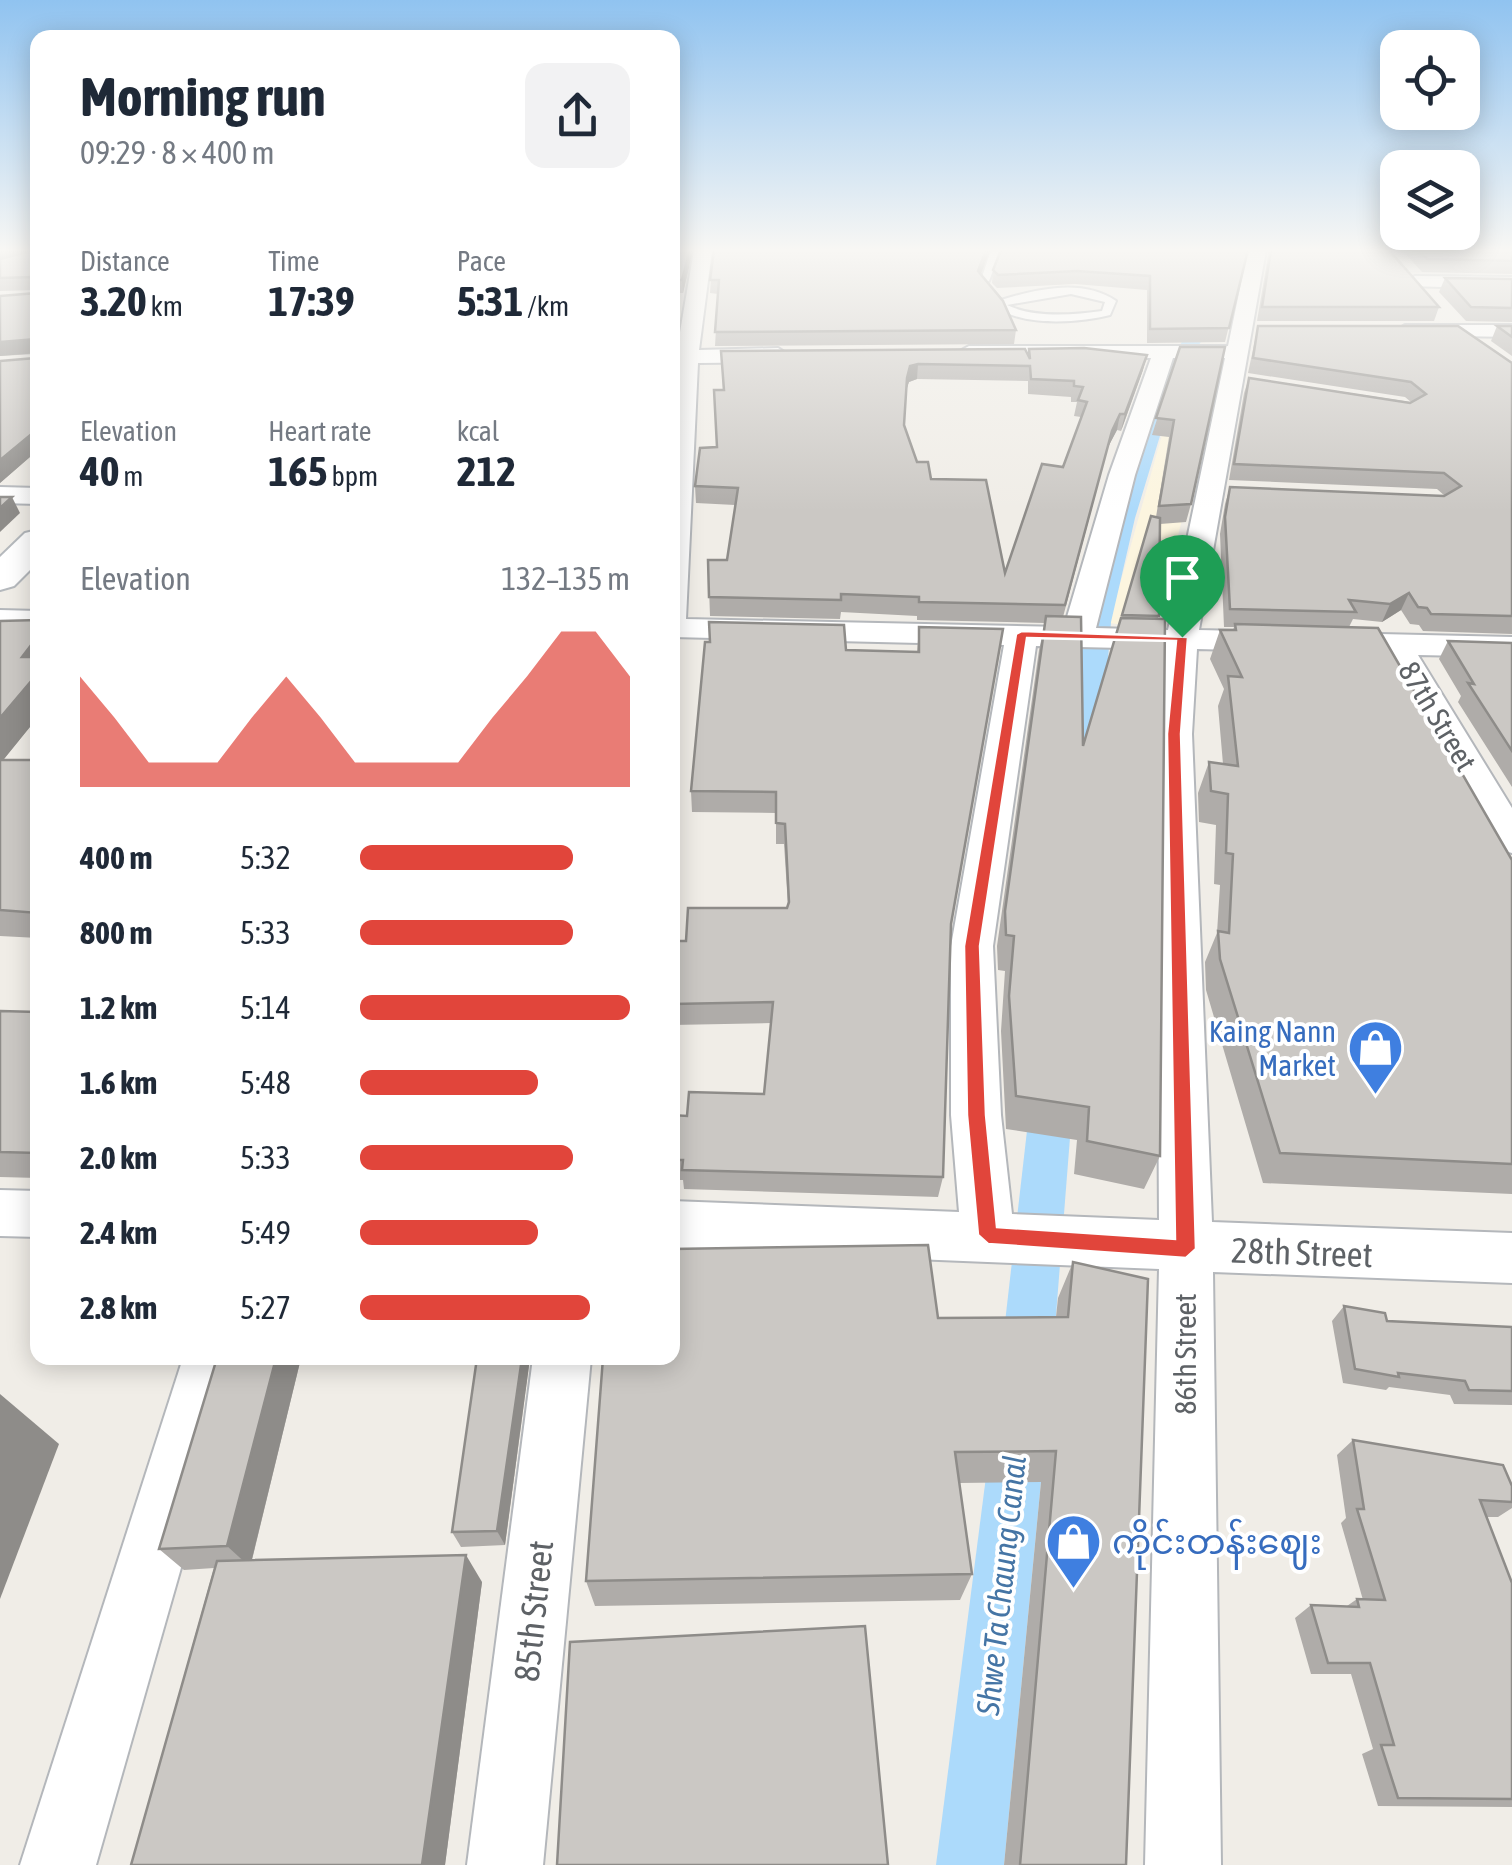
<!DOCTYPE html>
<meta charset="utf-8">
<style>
body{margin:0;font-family:"Asap Condensed","Noto Sans Myanmar",sans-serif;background:#f2f2f3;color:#1f2937;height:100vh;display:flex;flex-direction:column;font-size:38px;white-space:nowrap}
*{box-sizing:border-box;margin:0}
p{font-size:32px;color:#747a83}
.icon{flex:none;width:55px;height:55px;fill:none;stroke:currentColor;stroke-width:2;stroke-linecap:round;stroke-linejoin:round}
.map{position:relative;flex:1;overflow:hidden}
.details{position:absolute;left:30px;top:30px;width:650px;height:1335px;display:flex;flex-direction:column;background:#fff;border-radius:20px;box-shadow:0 5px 25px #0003}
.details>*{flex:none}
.buttons{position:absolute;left:1380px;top:30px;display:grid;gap:20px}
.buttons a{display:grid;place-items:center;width:100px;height:100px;border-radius:20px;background:#fff;box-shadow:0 5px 25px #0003;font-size:50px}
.pin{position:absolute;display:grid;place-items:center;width:85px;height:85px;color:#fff;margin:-102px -42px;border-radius:50% 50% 50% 0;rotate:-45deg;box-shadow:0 0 10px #0007}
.pin .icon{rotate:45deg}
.round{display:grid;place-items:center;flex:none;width:105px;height:105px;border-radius:20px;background:#f2f2f3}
.head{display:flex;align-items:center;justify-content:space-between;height:170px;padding:0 50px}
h1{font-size:55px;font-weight:700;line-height:75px}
.stats{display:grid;grid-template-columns:repeat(3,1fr);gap:15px;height:170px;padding:10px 50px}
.stats div{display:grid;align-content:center}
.stats b{font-size:42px;font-weight:700}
.stats small{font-size:28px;font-weight:400}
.stats p{font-size:28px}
.chart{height:280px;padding:20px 50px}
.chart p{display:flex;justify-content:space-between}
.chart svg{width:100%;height:180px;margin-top:10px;fill:#e1453b;opacity:.7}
ul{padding:0 50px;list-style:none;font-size:32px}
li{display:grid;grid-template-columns:160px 120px 1fr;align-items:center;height:75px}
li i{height:25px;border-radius:12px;background:#e1453b}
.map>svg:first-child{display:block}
</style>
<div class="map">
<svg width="1512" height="1865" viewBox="0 0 1512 1865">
<rect width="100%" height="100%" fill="#f0ede7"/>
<!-- commercial -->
<polygon fill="#fcf5df" points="1167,417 1206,422 1155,629 1109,623"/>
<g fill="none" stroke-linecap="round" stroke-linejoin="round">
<!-- canal -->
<g fill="#acdafb" fill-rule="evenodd">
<polygon points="1209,250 1225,250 1217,316 1177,380 1135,518 1111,622 1098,783 1094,790 1070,790 1066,783 1083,622 1111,518 1157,380 1199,316"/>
<polygon points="1053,1070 1068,1075 1074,1087 1052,1366 1044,1384 1026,1391 1008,1384 1000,1366 1032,1087 1038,1075"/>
<polygon points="1019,1403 1038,1411 1046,1430 1004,1865 936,1865 992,1430 1000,1411"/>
</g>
<defs>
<g id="lane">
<polygon points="991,250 1001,250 989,281 980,283"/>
<path d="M983 288H991L1001 300C1037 289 1083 278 1116 301L1110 315C1075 324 996 330 983 288ZM1071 294 1105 302 1102 311C1073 315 1033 318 1007 305Z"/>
</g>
<g id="street">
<path d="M694 250H712L699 350 778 348 789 355 778 362 698 363 686 619 1064 627 1109 475 1151 358H969L958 352 969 346H1228L1248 250H1266L1199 630 1512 637V657L1418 655 1512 808V853L1498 849 1385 654 1197 649 1192 734 1212 1222 1512 1233V1283L1213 1272 1221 1865H1145L1159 1269 672 1249V1201L959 1212 951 1115V946L1004 645 672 637V350H677ZM1173 358H1225L1168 630 1096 628 1135 475ZM1036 646 1165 649 1156 734 1159 1220 1012 1214 1001 1115 993 946Z"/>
<polygon points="1415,276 1512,277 1512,289 1408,286 1405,282"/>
<polygon points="1405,325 1512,325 1512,337 1398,335 1395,331"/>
<polygon points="0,487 38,488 38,504 0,503"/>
<polygon points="0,610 38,611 38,629 0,628"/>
<polygon points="0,1190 38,1191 38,1237 0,1236"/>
<polygon points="183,1358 241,1358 96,1865 20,1865"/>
<polygon points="533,1358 591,1358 543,1865 467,1865"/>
</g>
<polygon id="secondary" points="38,530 38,562 14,586 0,590 0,557 25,533"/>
</defs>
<!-- lane casing -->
<use href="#lane" stroke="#b4b7bb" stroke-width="4"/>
<!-- street casing -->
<use href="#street" stroke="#b4b7bb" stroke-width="4"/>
<!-- secondary casing -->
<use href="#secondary" stroke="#b5b9bd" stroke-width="4"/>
<!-- lane -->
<use href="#lane" fill="#fff" fill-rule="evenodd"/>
<!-- street -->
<use href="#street" fill="#fff" fill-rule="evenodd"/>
<!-- secondary -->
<use href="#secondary" fill="#fff" fill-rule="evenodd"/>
</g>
<!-- wall -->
<g fill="#afaca9" fill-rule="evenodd">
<polygon points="0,250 38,250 38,450 0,483 35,358 35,354 0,356 0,296 36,293 36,290 0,291"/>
<polygon points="672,250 693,250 683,293 672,293"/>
<polygon points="713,250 990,250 981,274 1016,330 1014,344 715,346 718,294 710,293"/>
<polygon points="1248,250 1225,342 1147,343 1147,290 1075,284 997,288 992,283 993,270"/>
<polygon points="1269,250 1389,250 1439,307 1434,321 1257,321"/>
<polygon points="1402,250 1512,250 1512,274 1422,272"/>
<polygon points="1445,278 1512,279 1512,322 1466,321 1439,292"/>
<polygon points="1258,326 1512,363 1512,634 1423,631 1419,625 1410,624 1401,610 1382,622 1353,619 1349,627 1512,860 1512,1194 1263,1183 1206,990 1205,962 1217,933 1220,885 1214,884 1216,825 1199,822 1198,793 1209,762 1223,764 1218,706 1224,689 1210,659 1220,630 1233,630 1234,627 1224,627 1220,534 1225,504 1230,487 1445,496 1437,489 1229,480 1244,393 1249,378 1411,402 1405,397 1248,373"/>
<polygon points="1497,326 1512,326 1512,356 1491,341"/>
<path d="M1180 347 1191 504 1186 522 1160 524 1158 619 1160 1156 1144 1189 1074 1174 1077 1140 1006 1129 1001 1031 1005 971 998 970 997 946 1039 650 1045 623 917 620V616L841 612 840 619 710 616 708 560H727L735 505 696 503 695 486 717 447 723 390 721 351 1028 355 1029 349 1143 370 1121 431 1117 430 1108 447 1063 617 1083 746 1151 516 1156 517 1169 437 1152 435ZM917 379 1028 381V394L1071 397V402H1077L1074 416 1081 417 1063 467 1005 573 917 462 904 425 906 391 909 382Z"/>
<polygon points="38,620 38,717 3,760 38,760 38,938 0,936 0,621"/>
<polygon points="919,627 951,924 943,1177 938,1197 684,1189 683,1180 672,1180 672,1115 687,1116 764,1094 771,1023 672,1025 672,941 686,941 787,908 788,906 784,844 776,844 776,813 692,812 691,791 846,650 917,652"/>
<polygon points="1448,641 1512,643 1512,787 1458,702 1461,696 1439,659"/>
<polygon points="0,1011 38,1012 38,1178 0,1177"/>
<polygon points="1073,1262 1126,1865 1004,1865 1041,1482 959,1483 972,1574 960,1600 595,1606 586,1581 938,1318 1056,1317 1058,1298"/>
<polygon points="1344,1306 1387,1321 1512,1327 1512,1405 1454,1404 1450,1395 1389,1387 1386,1390 1343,1383 1332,1321"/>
<polygon points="217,1358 301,1358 252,1560 482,1582 445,1865 131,1865 214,1568 184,1570 159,1549"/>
<polygon points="477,1358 530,1358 505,1545 461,1547 452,1532"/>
<polygon points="1353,1440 1512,1486 1512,1508 1498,1517 1486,1517 1512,1583 1512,1807 1378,1806 1362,1754 1373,1749 1351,1674 1311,1674 1295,1618 1311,1605 1347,1606 1357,1599 1363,1600 1341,1523 1346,1518 1337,1455"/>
</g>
<!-- shaded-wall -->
<g fill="#8e8c89">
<polygon points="0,250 35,250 0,260"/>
<polygon points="690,250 693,250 683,293 682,280"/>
<polygon points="986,250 990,250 977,284 978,271"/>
<polygon points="35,339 38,353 0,356 0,342"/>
<polygon points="1147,355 1143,370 1121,431 1125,414"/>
<polygon points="918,364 917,379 909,382 905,393 907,378 910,366"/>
<polygon points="1120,414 1117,430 1108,447 1061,623 1112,431"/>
<polygon points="34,432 38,439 38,450 0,483 0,460"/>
<polygon points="12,497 20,513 0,532 0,508"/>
<polygon points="1409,593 1401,610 1382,622 1390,604"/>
<polygon points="38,636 38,717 0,764 0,718 22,657"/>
<polygon points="276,1358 301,1358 250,1567 227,1546"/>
<polygon points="522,1358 530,1358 505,1545 497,1531"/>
<polygon points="0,1394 59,1444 0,1599"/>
<polygon points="466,1555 482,1582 445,1865 422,1865"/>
</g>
<!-- building -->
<g fill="#cbc8c4" stroke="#8e8c89" stroke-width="2.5" fill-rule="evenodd">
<polygon points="34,250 38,250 38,432 34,432 0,460 0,361 35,358 35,339 0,342 0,296 36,293 33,277 0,278 0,259"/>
<polygon points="672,250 690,250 682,280 672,280"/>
<polygon points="714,250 986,250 978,271 1003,301 1016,330 715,332 719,280 710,280"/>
<polygon points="1001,250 1248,250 1229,328 1150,329 1150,276 1077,271 998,275 993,270"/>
<polygon points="1271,250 1389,250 1439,307 1262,307"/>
<polygon points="1418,250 1512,250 1512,261 1427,259"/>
<polygon points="1445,278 1512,279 1512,308 1471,307"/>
<polygon points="1258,326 1458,326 1512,363 1512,616 1431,614 1427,608 1418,607 1409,593 1390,604 1349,600 1356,612 1230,609 1225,517 1230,487 1444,496 1461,486 1444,473 1234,464 1249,378 1410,403 1426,394 1411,382 1253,358"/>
<polygon points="1497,326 1512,326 1512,337"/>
<polygon points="1180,347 1225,347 1191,504 1159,506 1174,420 1156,418"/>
<path d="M1084 348 1147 355 1125 414H1120L1112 431 1065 605 919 602V597L841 594V600L709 597 708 560H727L738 488 695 486 700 448 717 447 714 390H724L721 351 1025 349 1030 359 1029 349ZM918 364 1030 366 1031 379 1074 381V386L1083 387 1078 400 1087 402 1063 467 1042 464 1005 573 986 480 931 479 928 462H917L904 425 907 378 910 366Z"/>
<polygon points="0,497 12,497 0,508"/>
<polygon points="1151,516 1160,518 1159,616 1122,615"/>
<polygon points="1046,616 1081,617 1083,746 1121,618 1165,619 1160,1156 1087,1141 1089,1107 1016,1096 1009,996 1014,936 1006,935 1005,911"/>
<polygon points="38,620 38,636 22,657 38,657 38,673 0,718 0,621"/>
<polygon points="709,622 844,625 846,650 919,652 919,627 1003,629 951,924 943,1177 682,1170 683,1160 672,1160 672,1115 687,1116 689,1092 764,1094 773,1002 672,1004 672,941 686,941 688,908 787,908 789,902 785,824 776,823 776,792 691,791 705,642 710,642"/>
<polygon points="1235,624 1378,628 1512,860 1512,1164 1280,1153 1220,959 1218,931 1229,933 1233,854 1226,853 1228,794 1211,791 1209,762 1238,766 1228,676 1242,677 1220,630 1236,630"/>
<polygon points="1448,641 1512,643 1512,751 1468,683 1474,684"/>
<polygon points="0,760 38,760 38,913 0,910"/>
<polygon points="0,1011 38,1012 38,1153 0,1152"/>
<polygon points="928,1245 938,1318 1068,1317 1073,1262 1148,1279 1126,1865 1020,1865 1056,1451 955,1452 972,1574 586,1581 603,1358 672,1358 672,1249"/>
<polygon points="1344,1306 1385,1313 1387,1321 1512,1327 1512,1391 1469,1390 1465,1381 1398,1373 1399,1377 1355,1369"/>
<polygon points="217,1358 276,1358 227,1546 159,1549"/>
<polygon points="477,1358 522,1358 497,1531 452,1532"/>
<polygon points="1353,1440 1503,1465 1512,1486 1512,1502 1480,1500 1512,1583 1512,1799 1398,1798 1381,1745 1394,1745 1370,1663 1328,1663 1311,1605 1359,1607 1357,1599 1385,1600 1357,1509 1364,1509"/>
<polygon points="466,1555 422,1865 131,1865 217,1561"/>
<polygon points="865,1626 888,1865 557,1865 570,1642"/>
</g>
<!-- sky -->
<linearGradient id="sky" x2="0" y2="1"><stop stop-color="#90c3f0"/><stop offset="0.49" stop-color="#f8f7f4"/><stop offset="1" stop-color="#f8f7f4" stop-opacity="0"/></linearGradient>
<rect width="1512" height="511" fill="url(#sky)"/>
<!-- route -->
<path fill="#e1453b" stroke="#fff" stroke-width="2.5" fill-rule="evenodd" d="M1022 631 1188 637 1181 734 1196 1249 1186 1258 988 1244 978 1235 967 1115 964 946 1016 634ZM1027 638 1176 641 1167 734 1175 1239 997 1227 986 1115 980 946Z"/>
<!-- icons -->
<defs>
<symbol id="shop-pin" viewBox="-11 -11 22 30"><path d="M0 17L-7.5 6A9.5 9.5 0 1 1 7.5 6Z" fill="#3f7fe0" stroke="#fff"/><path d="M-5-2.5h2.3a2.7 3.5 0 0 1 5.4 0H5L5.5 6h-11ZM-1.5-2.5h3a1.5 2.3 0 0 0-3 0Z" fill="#fff"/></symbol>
</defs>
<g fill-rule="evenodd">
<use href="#shop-pin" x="1344" y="1016" width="63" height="86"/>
<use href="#shop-pin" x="1042" y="1510" width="63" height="86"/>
</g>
<g text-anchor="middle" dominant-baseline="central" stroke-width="8" stroke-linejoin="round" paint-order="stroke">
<!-- street labels -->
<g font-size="30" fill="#5e6266" stroke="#fff">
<text transform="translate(1438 716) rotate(59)">87th Street</text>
<text transform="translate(1185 1354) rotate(-90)">86th Street</text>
</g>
<!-- shop labels -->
<g font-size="30" fill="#366cbe" stroke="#fff" text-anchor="end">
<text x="1336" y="1031">Kaing Nann<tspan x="1336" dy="34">Market</tspan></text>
</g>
<!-- water labels -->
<g font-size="32" font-style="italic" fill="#4575a5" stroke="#fff">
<text transform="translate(1001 1585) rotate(-84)">Shwe Ta Chaung Canal</text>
</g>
<!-- near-street labels -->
<g font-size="35" fill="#5e6266" stroke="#fff">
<text transform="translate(1302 1252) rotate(2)">28th Street</text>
<text transform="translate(533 1611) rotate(-84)">85th Street</text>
</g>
<!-- near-shop labels -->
<g font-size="35" fill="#366cbe" stroke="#fff" text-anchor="start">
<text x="1112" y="1541">ကိုင်းတန်းဈေး</text>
</g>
</g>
</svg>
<div class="buttons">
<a><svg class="icon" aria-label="locate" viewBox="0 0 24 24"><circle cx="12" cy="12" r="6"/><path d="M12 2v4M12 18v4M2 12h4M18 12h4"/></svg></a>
<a><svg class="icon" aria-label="layers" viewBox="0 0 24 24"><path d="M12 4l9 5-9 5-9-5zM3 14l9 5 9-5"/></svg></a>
</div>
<div class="pin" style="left:1182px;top:637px;background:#1e9e55"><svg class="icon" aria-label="arrive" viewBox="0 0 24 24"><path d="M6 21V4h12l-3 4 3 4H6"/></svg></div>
<section class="details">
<div class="head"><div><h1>Morning run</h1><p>09:29 · 8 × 400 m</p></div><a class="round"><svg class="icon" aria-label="share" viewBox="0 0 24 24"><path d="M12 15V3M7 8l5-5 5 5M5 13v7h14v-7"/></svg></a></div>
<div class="stats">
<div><p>Distance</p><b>3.20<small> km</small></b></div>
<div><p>Time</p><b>17:39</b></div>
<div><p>Pace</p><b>5:31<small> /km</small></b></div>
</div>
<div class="stats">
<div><p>Elevation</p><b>40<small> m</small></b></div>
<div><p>Heart rate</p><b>165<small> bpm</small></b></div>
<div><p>kcal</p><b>212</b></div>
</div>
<div class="chart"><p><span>Elevation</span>132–135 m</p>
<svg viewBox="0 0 160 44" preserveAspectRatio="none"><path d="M0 44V17L10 27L20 38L30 38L40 38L50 27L60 17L70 27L80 38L90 38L100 38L110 38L120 27L130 17L140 6L150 6L160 17V44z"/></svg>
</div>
<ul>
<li><b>400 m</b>5:32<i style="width:79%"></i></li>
<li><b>800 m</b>5:33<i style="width:79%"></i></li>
<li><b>1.2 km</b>5:14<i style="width:100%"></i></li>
<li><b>1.6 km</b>5:48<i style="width:66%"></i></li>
<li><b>2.0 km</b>5:33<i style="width:79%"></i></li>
<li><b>2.4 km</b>5:49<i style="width:66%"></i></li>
<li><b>2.8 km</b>5:27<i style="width:85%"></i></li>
</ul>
</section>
</div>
